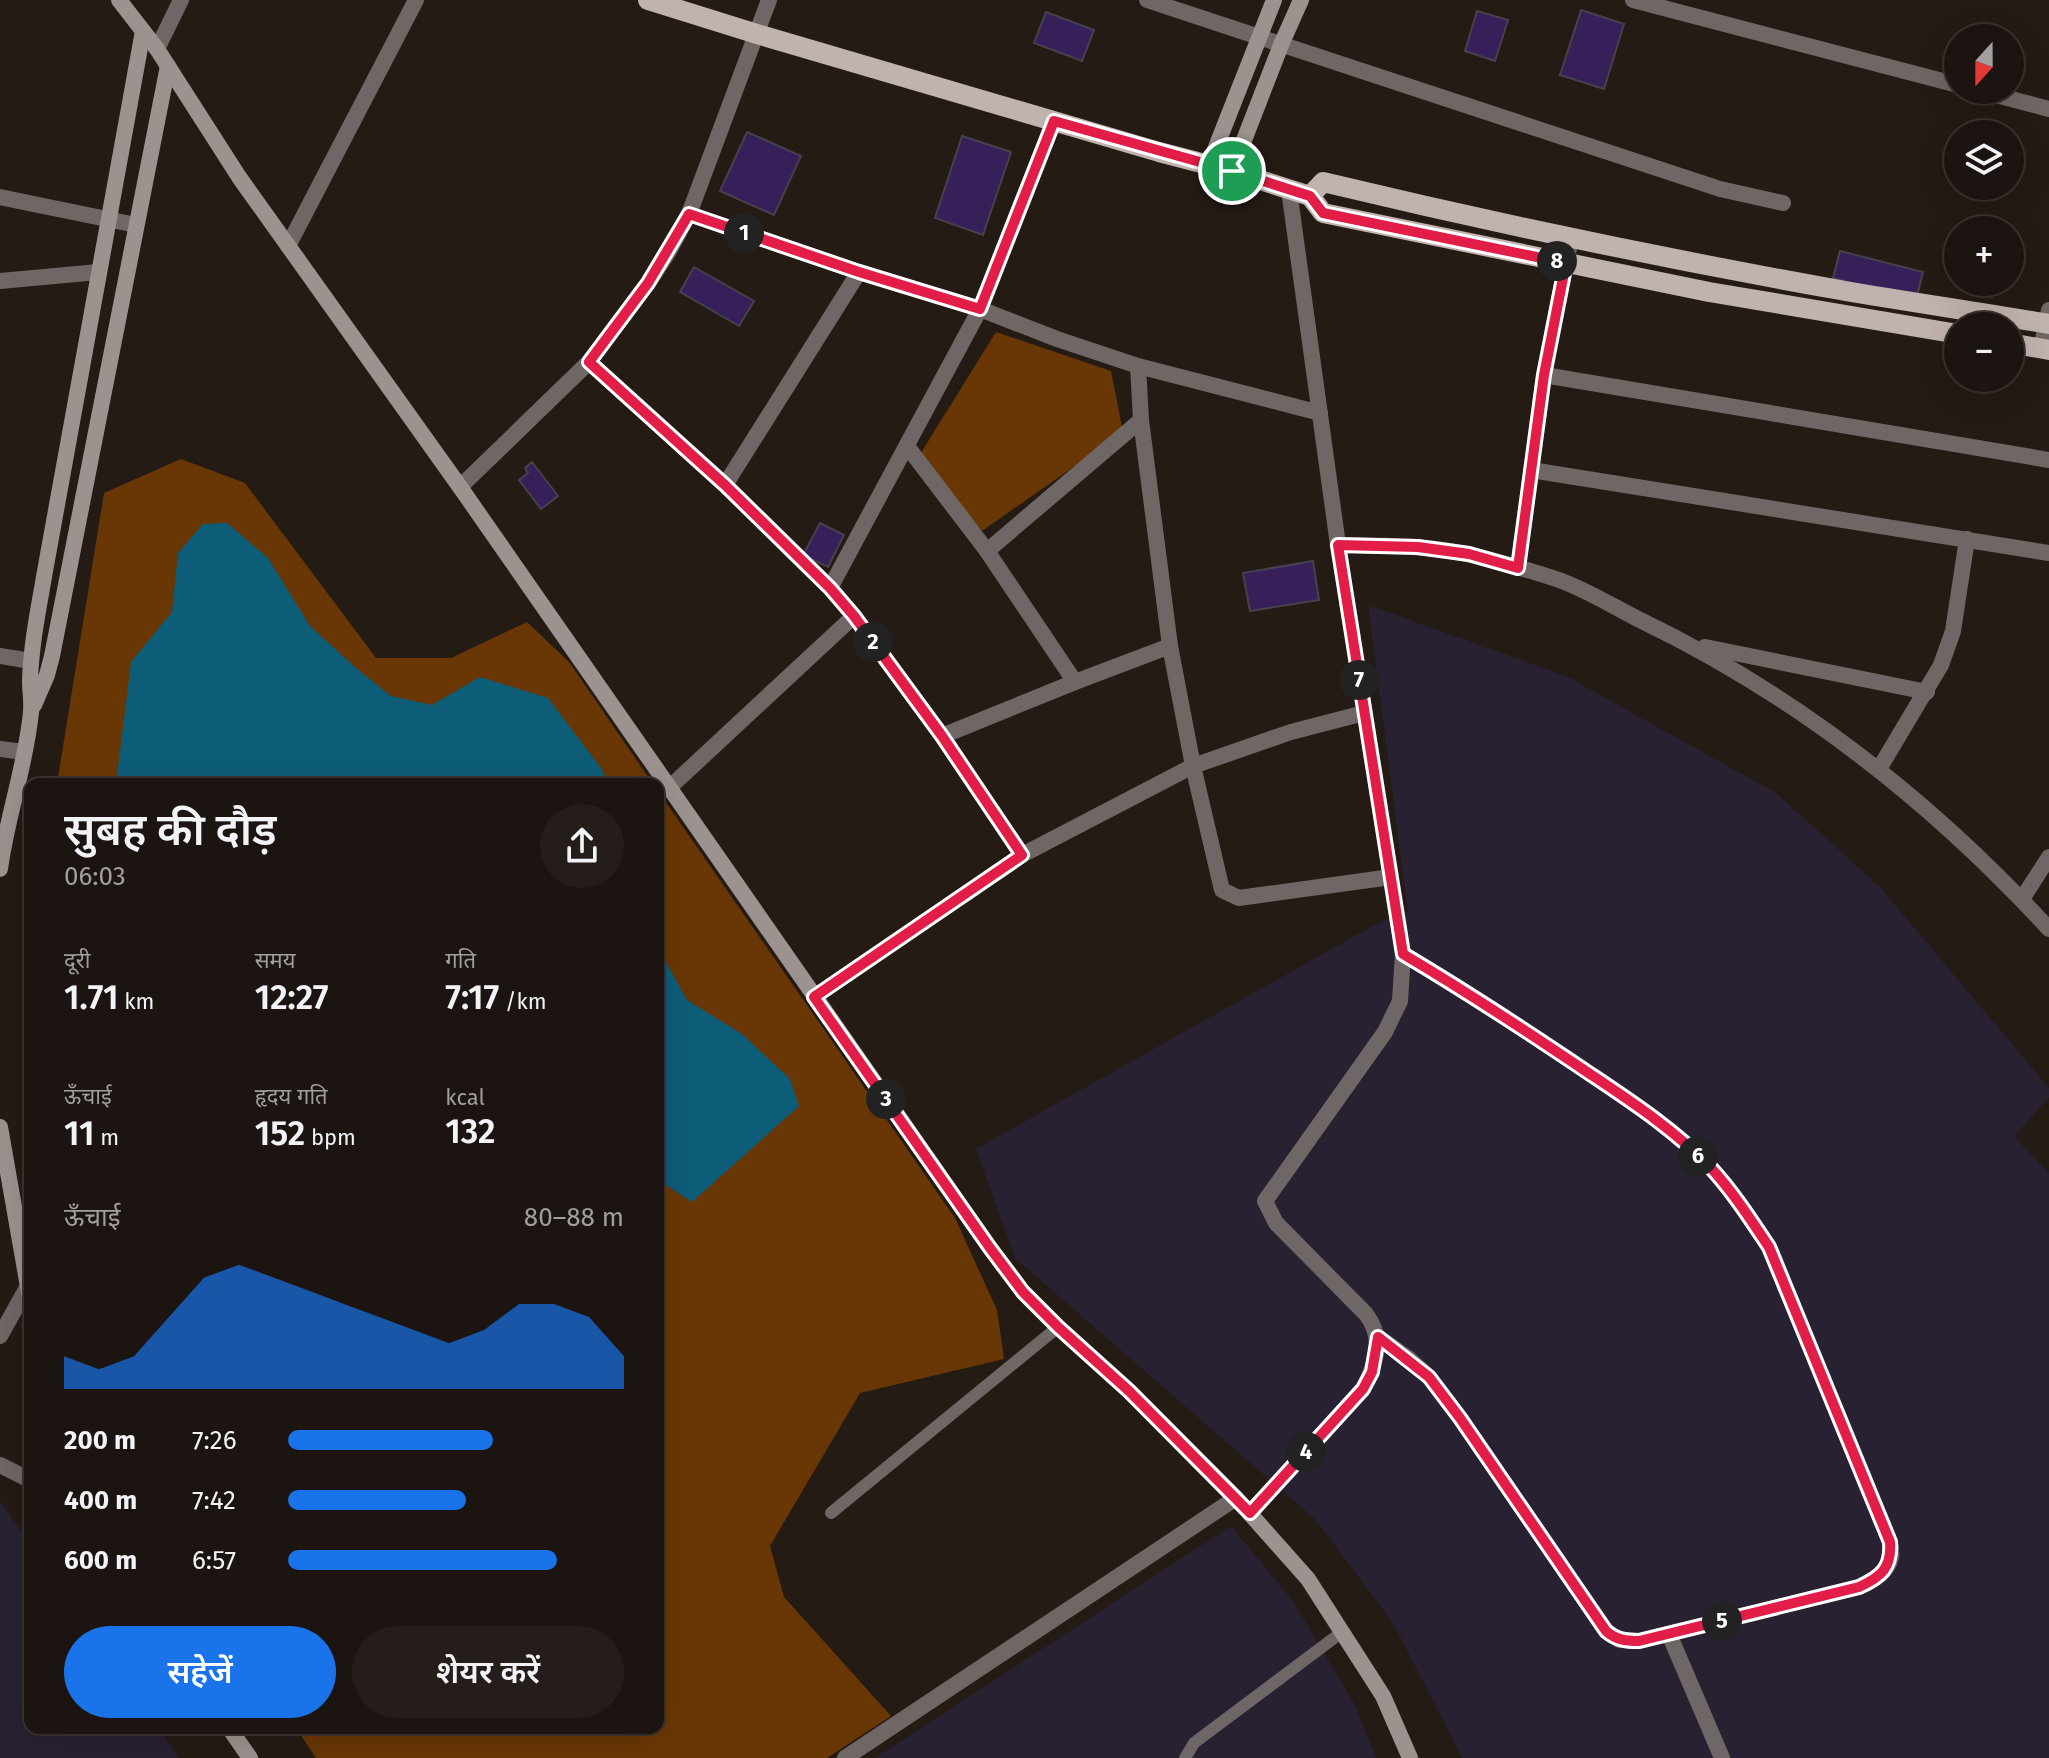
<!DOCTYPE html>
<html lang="hi">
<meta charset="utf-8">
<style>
body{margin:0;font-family:"Fira Sans","Noto Sans Devanagari",sans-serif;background:#251d19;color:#f1f3f6;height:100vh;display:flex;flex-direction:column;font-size:30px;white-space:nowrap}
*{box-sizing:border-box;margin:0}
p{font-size:26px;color:#a09e9f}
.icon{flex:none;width:44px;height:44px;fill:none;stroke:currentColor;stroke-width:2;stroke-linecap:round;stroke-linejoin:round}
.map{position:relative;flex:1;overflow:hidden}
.details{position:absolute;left:24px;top:778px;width:640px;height:956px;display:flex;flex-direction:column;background:#1c1410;border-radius:16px;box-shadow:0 8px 32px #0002,0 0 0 2px #3a3330}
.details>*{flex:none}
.needle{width:52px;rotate:201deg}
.tools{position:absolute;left:1944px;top:24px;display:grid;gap:16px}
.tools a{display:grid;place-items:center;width:80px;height:80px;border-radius:50%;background:#1c1410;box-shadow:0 8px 32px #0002,0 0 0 2px #3a3330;font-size:40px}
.pin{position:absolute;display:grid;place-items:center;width:68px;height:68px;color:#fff;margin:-34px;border:4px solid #fff;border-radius:50%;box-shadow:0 2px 8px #0007}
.km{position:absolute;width:40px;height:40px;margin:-20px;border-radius:50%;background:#222;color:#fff;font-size:22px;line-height:40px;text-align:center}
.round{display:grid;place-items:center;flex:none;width:84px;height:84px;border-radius:42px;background:#251d19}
.headline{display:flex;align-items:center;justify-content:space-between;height:136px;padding:0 40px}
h1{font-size:44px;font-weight:600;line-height:60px}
.figures{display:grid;grid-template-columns:repeat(3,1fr);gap:12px;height:136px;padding:8px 40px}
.figures div{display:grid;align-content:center}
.figures b{font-size:34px;font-weight:600}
.figures small{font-size:22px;font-weight:400}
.figures p{font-size:22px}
.chart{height:224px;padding:16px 40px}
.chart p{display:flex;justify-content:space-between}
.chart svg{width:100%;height:144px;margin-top:8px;fill:#1a73e8;opacity:.7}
.cta{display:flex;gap:16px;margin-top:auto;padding:16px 40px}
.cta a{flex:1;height:92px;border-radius:48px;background:#1a73e8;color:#fff;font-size:32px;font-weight:600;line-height:92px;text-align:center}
.cta a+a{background:#251d19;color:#f1f3f6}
ul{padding:0 40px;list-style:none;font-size:26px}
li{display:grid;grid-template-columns:128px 96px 1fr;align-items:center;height:60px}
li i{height:20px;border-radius:10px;background:#1a73e8}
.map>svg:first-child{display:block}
</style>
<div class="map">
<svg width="2049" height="1758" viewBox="0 0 2049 1758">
<rect width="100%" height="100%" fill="#251b15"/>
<!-- industrial -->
<g fill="#272131">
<polygon points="1368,605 1566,676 1776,793 1880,887 2049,1088 2049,1097 2014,1136 2049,1173 2049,1758 1462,1758 1393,1623 1316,1520 1015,1258 976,1149 1376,924 1408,912"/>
<polygon points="0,1501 30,1544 30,1728 158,1728 179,1758 0,1758"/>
<polygon points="1231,1526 1293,1601 1355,1705 1376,1758 875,1758"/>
</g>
<!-- green -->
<g fill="#693705">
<polygon points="996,332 1111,371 1123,432 982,531 919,456"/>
<polygon points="181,459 245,483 376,658 451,658 527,622 569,662 653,784 57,784 104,493"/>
<polygon points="658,791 955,1218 997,1310 1004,1359 860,1393 770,1546 784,1597 891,1716 827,1758 316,1758 296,1728 658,1728"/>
</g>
<!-- water -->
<g fill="#0d5c78">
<polygon points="227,523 268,558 310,626 356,668 391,696 432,705 480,677 548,698 601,768 609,784 116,784 131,662 172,612 178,553 203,524"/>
<polygon points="658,948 687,1000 742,1034 790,1079 799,1106 692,1202 658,1180"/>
</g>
<!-- building -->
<g fill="#371f5a" stroke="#45424d" stroke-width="2">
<polygon points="1581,10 1624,24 1604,89 1560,75"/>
<polygon points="1477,11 1508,20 1495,61 1465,51"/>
<polygon points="1046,12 1094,30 1082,61 1034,43"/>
<polygon points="747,132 801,156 774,215 720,191"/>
<polygon points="962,136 1011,152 983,235 935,218"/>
<polygon points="1840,251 1923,272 1916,300 1833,278"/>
<polygon points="694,267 754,301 739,326 680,292"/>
<polygon points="1962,282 1997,282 1992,297 1960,287"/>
<polygon points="532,462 558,496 541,509 519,480 528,473 525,468"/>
<polygon points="820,523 844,535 828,567 803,555"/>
<polygon points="1313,561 1319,600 1250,611 1243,573"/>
</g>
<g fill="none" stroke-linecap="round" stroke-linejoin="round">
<!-- lane -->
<g stroke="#6e6766" stroke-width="12">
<polyline points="831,1513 1058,1327"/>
<polyline points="1185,1758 1194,1743 1342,1632"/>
</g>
<!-- street -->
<g stroke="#6e6766" stroke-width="16">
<polyline points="1147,0 1720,189 1783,203"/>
<polyline points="1633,0 1958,85"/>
<polyline points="157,49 181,0"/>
<polyline points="1977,90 2049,109"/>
<polyline points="0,197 136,225"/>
<polyline points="689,214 859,272 980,309 1057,339 1138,366 1320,413"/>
<polyline points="288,246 416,0"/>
<polyline points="0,281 98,272"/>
<polyline points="2041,349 2049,310"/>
<polyline points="589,362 725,485 830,588 854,616 942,736 1022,855"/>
<polyline points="1138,366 1141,420 1170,646 1193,766 1222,890 1239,898 1391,877"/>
<polyline points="1544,375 2049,460"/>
<polyline points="907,446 987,551 1075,682"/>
<polyline points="1531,470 2049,553"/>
<polyline points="725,485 859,272"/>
<polyline points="460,487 589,362 648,283 669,251 689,214 769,0"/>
<path d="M1338 545C1382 546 1428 545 1471 555 1500 562 1530 570 1559 580 1587 590 1614 607 1640 620 1796 695 1932 802 2049 929"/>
<polyline points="987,551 1141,420"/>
<polyline points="1518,568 1544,375 1571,238"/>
<polyline points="830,588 980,309 1054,121"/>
<polyline points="1705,647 1927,692"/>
<polyline points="0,656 31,661"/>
<polyline points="942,736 1075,682 1170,646"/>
<polyline points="0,749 24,752"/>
<polyline points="1879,769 1941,665 1953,631 1967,539"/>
<polyline points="669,788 854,616"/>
<polyline points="2022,899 2049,857"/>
<polyline points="814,997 1022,855 1193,766 1291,732 1364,713"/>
<polyline points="0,1336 28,1286"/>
<path d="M1378 1337 1408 1358 1429 1377 1460 1418 1606 1631 1620 1640 1639 1641 1859 1587C1872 1581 1888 1573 1891 1557 1892 1552 1891 1547 1890 1542L1769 1247C1751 1220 1733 1192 1711 1168 1674 1129 1629 1100 1585 1070 1525 1030 1465 991 1403 954"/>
<polyline points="0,1465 30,1480"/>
<path d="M1250 1513 1363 1389C1376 1363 1385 1339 1366 1314L1276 1223 1265 1201 1385 1032 1400 1001 1403 954 1338 545 1289 190"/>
<polyline points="1669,1634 1722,1758"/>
<polyline points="845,1758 1236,1498"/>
</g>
<!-- secondary -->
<g stroke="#9c928f" stroke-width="16">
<polyline points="119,0 157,49 239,177 460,487 990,1248 1023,1292 1058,1327 1129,1391 1236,1498 1308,1579 1383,1696 1410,1758"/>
<polyline points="1209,165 1274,0"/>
<polyline points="1232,171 1281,45 1301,0"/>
<polyline points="34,705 47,675 52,656 168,66"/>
<path d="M0 869C7 816 26 765 31 712 32 701 30 691 30 681 31 644 39 607 45 571L143 31"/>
<polyline points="0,1127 30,1298"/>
<polyline points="229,1728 250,1758"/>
</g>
<!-- primary -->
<g stroke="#c0b2af" stroke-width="20">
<polyline points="648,0 757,34 1159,152 1232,171 1310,196 1323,213 1709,292 1958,334"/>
<path d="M1310 196 1323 182C1494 223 1666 259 1840 290 1909 302 1979 312 2049 324"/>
<polyline points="2010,343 2049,350"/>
</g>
</g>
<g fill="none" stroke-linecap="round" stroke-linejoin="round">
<defs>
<path id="route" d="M1054 121 1232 171 1310 196 1323 213 1566 263 1544 375 1518 568 1469 554 1418 547 1338 545 1403 954C1467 992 1528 1032 1590 1074 1632 1102 1676 1131 1711 1168 1733 1192 1751 1220 1769 1247L1890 1542C1892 1568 1881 1577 1859 1587L1639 1641C1626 1641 1616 1640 1606 1631L1460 1418 1429 1377 1378 1337 1372 1372 1363 1389 1250 1513 1129 1391 1058 1327 1023 1292 990 1248 814 997 1022 855 942 736 854 616 830 588 725 485 589 362 648 283 689 214 859 272 980 309Z"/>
</defs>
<!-- route casing -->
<use href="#route" stroke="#fff" stroke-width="16"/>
<!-- route -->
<use href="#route" stroke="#e11d48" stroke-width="10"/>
</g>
</svg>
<div class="tools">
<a><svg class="needle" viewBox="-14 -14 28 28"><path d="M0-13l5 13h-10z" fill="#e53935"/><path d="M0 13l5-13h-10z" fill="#a09e9f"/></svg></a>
<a><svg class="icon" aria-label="layers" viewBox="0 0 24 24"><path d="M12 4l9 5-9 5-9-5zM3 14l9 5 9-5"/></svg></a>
<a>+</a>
<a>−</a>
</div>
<div class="pin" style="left:1232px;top:171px;background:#1e9e55"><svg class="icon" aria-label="arrive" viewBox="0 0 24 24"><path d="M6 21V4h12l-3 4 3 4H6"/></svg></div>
<b class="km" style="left:744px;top:233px">1</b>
<b class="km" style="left:873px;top:642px">2</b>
<b class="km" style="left:886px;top:1099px">3</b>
<b class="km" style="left:1306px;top:1452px">4</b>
<b class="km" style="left:1722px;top:1621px">5</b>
<b class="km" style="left:1698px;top:1156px">6</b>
<b class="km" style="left:1359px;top:680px">7</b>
<b class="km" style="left:1557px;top:261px">8</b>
<section class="details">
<div class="headline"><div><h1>सुबह की दौड़</h1><p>06:03</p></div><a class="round"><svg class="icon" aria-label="share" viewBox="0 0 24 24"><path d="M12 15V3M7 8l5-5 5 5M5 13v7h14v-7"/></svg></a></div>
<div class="figures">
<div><p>दूरी</p><b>1.71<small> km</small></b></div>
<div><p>समय</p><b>12:27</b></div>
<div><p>गति</p><b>7:17<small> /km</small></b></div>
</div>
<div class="figures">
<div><p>ऊँचाई</p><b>11<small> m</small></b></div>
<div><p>हृदय गति</p><b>152<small> bpm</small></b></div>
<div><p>kcal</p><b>132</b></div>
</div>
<div class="chart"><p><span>ऊँचाई</span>80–88 m</p>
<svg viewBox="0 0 160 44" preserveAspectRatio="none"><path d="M0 44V34L10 38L20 34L30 22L40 10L50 6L60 10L70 14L80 18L90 22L100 26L110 30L120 26L130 18L140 18L150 22L160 34V44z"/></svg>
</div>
<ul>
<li><b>200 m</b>7:26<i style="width:61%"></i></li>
<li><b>400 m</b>7:42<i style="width:53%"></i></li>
<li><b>600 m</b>6:57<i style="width:80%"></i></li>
</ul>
<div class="cta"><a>सहेजें</a><a>शेयर करें</a></div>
</section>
</div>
